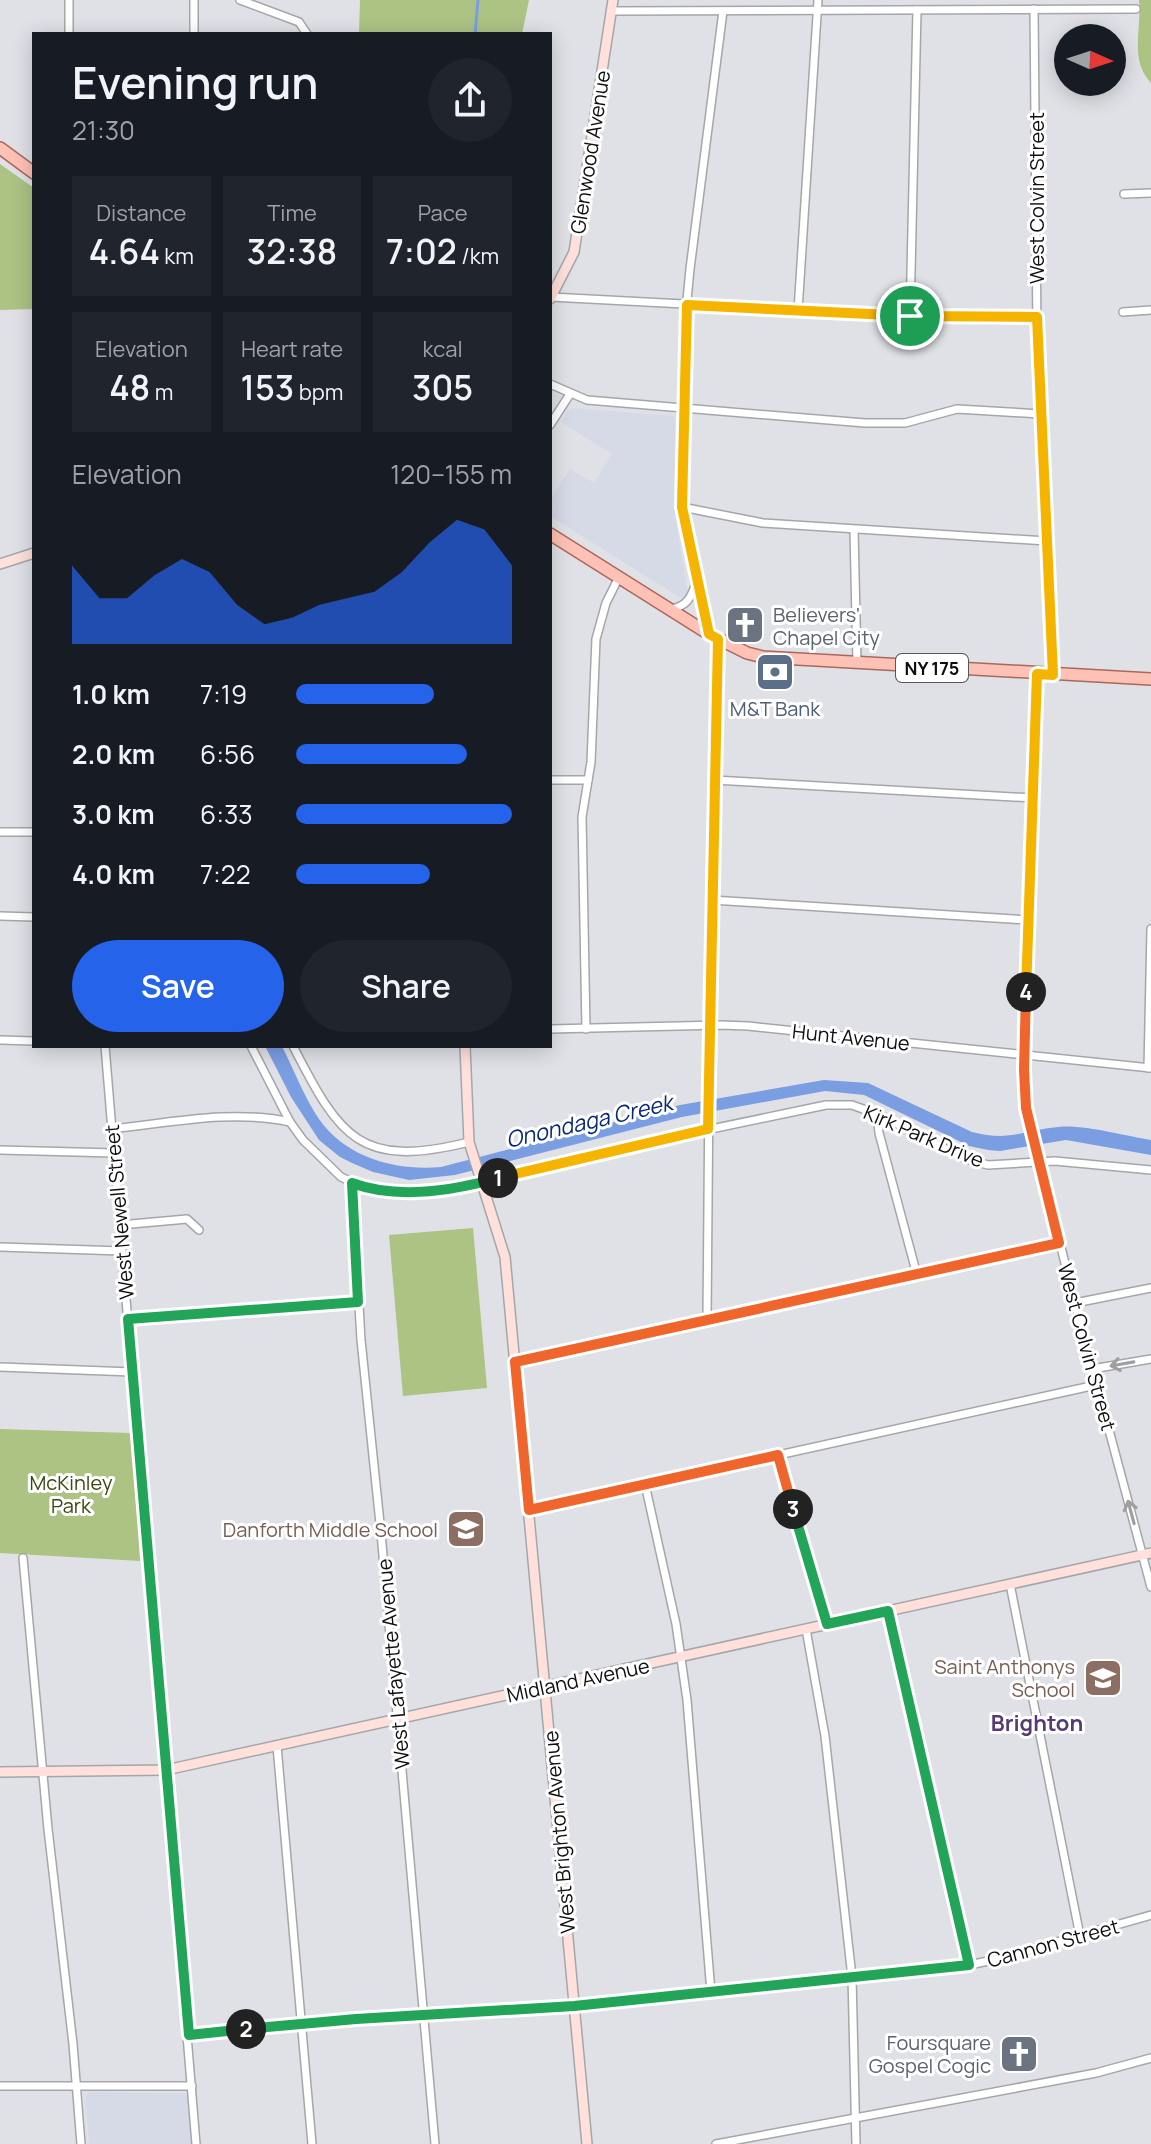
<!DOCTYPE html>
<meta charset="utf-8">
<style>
body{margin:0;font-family:Manrope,sans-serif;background:#20242c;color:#f1f3f6;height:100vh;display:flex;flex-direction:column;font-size:30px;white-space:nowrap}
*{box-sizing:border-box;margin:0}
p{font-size:26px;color:#9ea1a6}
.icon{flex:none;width:44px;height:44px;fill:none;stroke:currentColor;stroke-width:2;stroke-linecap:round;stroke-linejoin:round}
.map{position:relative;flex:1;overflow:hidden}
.panel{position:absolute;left:32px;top:32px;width:520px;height:1016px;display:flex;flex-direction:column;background:#171b24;border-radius:0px;box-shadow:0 4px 20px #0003}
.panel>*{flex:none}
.needle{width:52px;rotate:93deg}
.controls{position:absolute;left:1054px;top:24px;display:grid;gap:16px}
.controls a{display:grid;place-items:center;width:72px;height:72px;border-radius:50%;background:#171b24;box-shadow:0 4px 20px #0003;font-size:40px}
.pin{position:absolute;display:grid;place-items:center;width:68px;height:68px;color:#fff;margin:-34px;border:4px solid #fff;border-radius:50%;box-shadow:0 2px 8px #0007}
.km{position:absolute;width:40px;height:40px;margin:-20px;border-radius:50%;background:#222;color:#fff;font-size:22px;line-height:40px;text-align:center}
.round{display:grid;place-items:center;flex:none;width:84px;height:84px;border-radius:42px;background:#20242c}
.head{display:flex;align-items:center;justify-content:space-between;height:136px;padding:0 40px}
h1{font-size:44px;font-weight:600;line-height:60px}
.metrics{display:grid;grid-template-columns:repeat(3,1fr);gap:12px;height:136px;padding:8px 40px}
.metrics div{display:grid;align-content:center;border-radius:0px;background:#20242c;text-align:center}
.metrics b{font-size:34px;font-weight:600}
.metrics small{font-size:22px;font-weight:400}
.metrics p{font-size:22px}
.chart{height:224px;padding:16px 40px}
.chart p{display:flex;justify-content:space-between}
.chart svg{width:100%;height:144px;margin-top:8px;fill:#2563eb;opacity:.7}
.button{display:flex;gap:16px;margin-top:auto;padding:16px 40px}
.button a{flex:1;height:92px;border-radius:48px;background:#2563eb;color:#fff;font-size:32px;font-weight:600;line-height:92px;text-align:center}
.button a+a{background:#20242c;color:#f1f3f6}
ul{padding:0 40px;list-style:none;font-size:26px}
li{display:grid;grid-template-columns:128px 96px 1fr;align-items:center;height:60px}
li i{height:20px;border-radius:10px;background:#2563eb}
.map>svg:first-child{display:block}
</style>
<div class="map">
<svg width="1151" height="2144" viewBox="0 0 1151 2144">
<rect width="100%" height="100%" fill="#e0e1e6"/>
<!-- built -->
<g fill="#d6d9e6">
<polygon points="573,408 675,416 674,508 688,594 685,598 681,598 550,516 550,500 570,469 594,483 612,454 561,422 567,412"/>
<polygon points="90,2092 184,2093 190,2099 194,2144 89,2144 85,2096"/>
</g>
<!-- green -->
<g fill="#acc384">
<polygon points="360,0 529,0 522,34 359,34"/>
<path d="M1139 0H1151V83C1129 59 1142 30 1139 0Z"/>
<polygon points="0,164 34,188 34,309 0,310"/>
<polygon points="473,1228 487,1388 403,1396 389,1235"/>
<polygon points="0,1429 131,1433 140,1561 0,1553"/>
</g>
<!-- water -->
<path fill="#7b9ee2" d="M265 1046H282C294 1070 304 1097 319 1119 346 1158 396 1171 441 1167L680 1105 824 1080 868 1083 972 1132C1010 1142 1023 1130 1058 1127 1083 1124 1125 1136 1151 1140V1155L1066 1140 1000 1151 988 1150 969 1146 864 1095 825 1091 682 1117 455 1175 409 1180 373 1172 352 1163 340 1157 319 1140 291 1097Z"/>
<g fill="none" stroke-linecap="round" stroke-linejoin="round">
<!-- stream -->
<polyline stroke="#7b9ee2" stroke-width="3" points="475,34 478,0"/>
<defs>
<g id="street">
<polyline points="194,0 194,34"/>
<polyline points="240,0 299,22 307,34"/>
<polyline points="1034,9 1037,332 1053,675"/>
<polyline points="612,11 1136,9"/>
<polyline points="69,34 69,0"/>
<polyline points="1124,194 1151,193"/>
<polyline points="551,297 910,316 1037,317"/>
<polyline points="798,311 818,0"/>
<polyline points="1123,312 1151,310"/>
<polyline points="910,316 917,10"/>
<polyline points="550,384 587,400 865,423 905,423 957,409 1041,414"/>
<polyline points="550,425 570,394"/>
<polyline points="682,507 763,523 1047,541"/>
<polyline points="854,530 857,663"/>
<path d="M671 609C687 606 691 598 696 583"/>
<polyline points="709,634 682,507 684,331 690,269 723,11"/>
<polyline points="1037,674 1024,1055 1026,1108 1075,1303 1151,1587"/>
<polyline points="550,780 588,780"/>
<polyline points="714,780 1033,798"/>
<polyline points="0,832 34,832"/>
<polyline points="711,900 1028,920"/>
<polyline points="0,916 34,917"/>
<polyline points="550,1029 721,1025 748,1026 1151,1068"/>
<polyline points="586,1029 582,817 591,762 596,639 606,603 619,577"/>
<polyline points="0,1040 34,1041"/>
<polyline points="105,1046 196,2144"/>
<polyline points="251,1046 290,1122 303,1140 341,1177 366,1188 384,1191 409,1192 459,1188 611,1150 826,1105 852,1105 877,1114 966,1159 988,1165 1055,1161 1151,1170"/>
<path d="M293 1046C340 1138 360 1169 469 1142"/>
<polyline points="1148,1068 1151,929"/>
<polyline points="877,1114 879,1133 917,1275"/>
<path d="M112 1129C169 1123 233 1109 290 1122"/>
<polyline points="0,1150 114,1153"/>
<polyline points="352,1183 361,1340 381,1533 435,2144"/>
<polyline points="120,1225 187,1219 199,1230"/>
<polyline points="0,1247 122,1251"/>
<polyline points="1075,1303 1151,1288"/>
<polyline points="128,1319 358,1302"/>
<polyline points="707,1320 710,971 718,639"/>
<polyline points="515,1362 1059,1243"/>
<polyline points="0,1367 132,1372"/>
<polyline points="1092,1369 1151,1359"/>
<polyline points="778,1455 827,1624"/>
<polyline points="645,1484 676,1624 687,1700 711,1992"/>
<polyline points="529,1510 1096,1385"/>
<polyline points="23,1558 48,1829 73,2044 81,2144"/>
<polyline points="1010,1584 1080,1936"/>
<polyline points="888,1611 969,1965"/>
<polyline points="806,1629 825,1736 852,1977 856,2144"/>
<polyline points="277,1746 312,2144"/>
<polyline points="189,2035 356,2019 574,2006 969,1965 998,1959 1151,1915"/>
<polyline points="0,2086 192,2086"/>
<polyline points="716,2144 1096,2073 1151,2058"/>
</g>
<g id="secondary">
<polyline points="550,299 574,252 613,0"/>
<polyline points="0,564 34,553"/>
<polyline points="465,1046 469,1142 505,1257 587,2144"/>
<polyline points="0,1772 166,1770 1151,1553"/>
</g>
<g id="primary">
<polyline points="0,148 34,173"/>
<polyline points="550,534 709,634 747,653 763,657 1151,679"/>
</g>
</defs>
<!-- street casing -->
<use href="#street" stroke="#a5a6ab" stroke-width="10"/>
<!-- secondary casing -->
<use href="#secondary" stroke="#a5a6ab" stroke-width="12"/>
<!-- primary casing -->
<use href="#primary" stroke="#aa685b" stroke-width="14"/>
<!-- street -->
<use href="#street" stroke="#fff" stroke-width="7"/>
<!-- secondary -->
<use href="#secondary" stroke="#ffe0da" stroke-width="9"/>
<!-- primary -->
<use href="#primary" stroke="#fec1b5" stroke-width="11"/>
</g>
<!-- one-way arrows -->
<defs><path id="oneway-shaft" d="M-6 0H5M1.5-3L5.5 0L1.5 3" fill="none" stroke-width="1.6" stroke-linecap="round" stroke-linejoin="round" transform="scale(2)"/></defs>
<g stroke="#9f9f9f">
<use href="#oneway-shaft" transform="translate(1122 1364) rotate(170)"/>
<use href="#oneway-shaft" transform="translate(1131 1512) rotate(-105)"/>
</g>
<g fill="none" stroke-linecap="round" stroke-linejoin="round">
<defs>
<polyline id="split-1" points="498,1178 708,1129 718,639 709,634 682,507 687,305 910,316"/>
<path id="split-2" d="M246 2029 189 2035 128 1319 358 1302 352 1183C398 1200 452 1191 498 1178"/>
<polyline id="split-3" points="246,2029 356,2019 574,2006 969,1965 888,1611 827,1624 793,1509"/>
<polyline id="split-4" points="793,1509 778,1455 529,1510 515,1362 1059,1243 1026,1108 1024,1070 1026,992"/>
<polyline id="split-5" points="910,316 1037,317 1053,675 1037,674 1026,992"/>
</defs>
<!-- split-1 casing -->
<use href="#split-1" stroke="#fff" stroke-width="16"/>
<!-- split-2 casing -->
<use href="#split-2" stroke="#fff" stroke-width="16"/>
<!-- split-3 casing -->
<use href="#split-3" stroke="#fff" stroke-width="16"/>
<!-- split-4 casing -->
<use href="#split-4" stroke="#fff" stroke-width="16"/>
<!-- split-5 casing -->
<use href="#split-5" stroke="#fff" stroke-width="16"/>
<!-- split-1 -->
<use href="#split-1" stroke="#f5b400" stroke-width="10"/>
<!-- split-2 -->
<use href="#split-2" stroke="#22a559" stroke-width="10"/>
<!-- split-3 -->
<use href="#split-3" stroke="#22a559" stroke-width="10"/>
<!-- split-4 -->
<use href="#split-4" stroke="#f0652b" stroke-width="10"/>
<!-- split-5 -->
<use href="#split-5" stroke="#f5b400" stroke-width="10"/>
</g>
<!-- icons -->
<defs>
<symbol id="church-square" viewBox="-11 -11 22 22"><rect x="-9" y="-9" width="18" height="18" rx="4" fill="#6b7280" stroke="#fff"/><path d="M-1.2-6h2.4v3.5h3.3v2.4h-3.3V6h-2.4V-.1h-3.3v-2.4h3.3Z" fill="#fff"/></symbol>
<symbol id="bank-square" viewBox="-11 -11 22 22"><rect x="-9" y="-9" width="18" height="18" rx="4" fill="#5c6f8a" stroke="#fff"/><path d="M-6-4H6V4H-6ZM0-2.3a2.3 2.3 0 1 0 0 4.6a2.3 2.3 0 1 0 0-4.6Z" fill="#fff"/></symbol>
<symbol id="school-square" viewBox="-11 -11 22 22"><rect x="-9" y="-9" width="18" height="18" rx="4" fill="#8d6e63" stroke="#fff"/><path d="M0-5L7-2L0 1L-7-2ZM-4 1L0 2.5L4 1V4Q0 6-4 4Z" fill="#fff"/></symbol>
</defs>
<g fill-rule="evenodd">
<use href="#church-square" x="723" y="603" width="44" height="44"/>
<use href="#bank-square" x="753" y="650" width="44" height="44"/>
<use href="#school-square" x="444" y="1507" width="44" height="44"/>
<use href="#school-square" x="1081" y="1656" width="44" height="44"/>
<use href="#church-square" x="997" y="2032" width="44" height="44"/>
</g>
<g text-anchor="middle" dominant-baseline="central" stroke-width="6" stroke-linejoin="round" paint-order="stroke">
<!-- shield labels -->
<rect fill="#fff" stroke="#565658" stroke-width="2" x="896" y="654" width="72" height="28" rx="6"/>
<g font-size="18" font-weight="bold" fill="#0e0e10">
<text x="932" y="668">NY 175</text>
</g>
<!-- street labels -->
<g font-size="20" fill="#0e0e10" stroke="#fff">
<text transform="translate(590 152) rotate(-81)">Glenwood Avenue</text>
<text transform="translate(1036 198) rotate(-90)">West Colvin Street</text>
<text transform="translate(851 1037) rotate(6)">Hunt Avenue</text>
<text transform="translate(924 1136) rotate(23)">Kirk Park Drive</text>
<text transform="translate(119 1212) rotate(-95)">West Newell Street</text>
<text transform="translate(1087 1347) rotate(75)">West Colvin Street</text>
<text transform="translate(393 1664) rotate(-95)">West Lafayette Avenue</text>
<text transform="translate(578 1680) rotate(-12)">Midland Avenue</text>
<text transform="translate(559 1832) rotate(-95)">West Brighton Avenue</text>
<text transform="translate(1053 1943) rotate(-15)">Cannon Street</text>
</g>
<!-- worship labels -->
<g font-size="20" fill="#5b616d" stroke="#fff" text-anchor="start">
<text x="773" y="614">Believers'<tspan x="773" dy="23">Chapel City</tspan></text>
<text x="991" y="2042" text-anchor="end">Foursquare<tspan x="991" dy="23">Gospel Cogic</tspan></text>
</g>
<!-- service labels -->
<g font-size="20" fill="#4e5e75" stroke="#fff">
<text x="775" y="708">M&amp;T Bank</text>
</g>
<!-- park labels -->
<g font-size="20" fill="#384910" stroke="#fff">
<text x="71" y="1482">McKinley<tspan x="71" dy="23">Park</tspan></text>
</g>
<!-- education labels -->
<g font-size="20" fill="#785e54" stroke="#fff" text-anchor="end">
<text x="438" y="1529">Danforth Middle School</text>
<text x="1075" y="1666">Saint Anthonys<tspan x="1075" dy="23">School</tspan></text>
</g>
<!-- water labels -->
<g font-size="22" font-style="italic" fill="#062977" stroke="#fff">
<text transform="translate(589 1121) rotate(-13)">Onondaga Creek</text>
</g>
<!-- neighbourhood labels -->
<g font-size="22" font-weight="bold" fill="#553a76" stroke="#fff">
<text x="1037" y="1723">Brighton</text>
</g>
</g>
</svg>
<div class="controls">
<a><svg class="needle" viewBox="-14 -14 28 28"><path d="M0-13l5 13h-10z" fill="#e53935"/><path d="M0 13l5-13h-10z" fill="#9ea1a6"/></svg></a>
</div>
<div class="pin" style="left:910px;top:316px;background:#1e9e55"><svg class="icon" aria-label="arrive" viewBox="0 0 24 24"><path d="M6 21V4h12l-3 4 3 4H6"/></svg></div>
<b class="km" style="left:498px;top:1178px">1</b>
<b class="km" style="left:246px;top:2029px">2</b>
<b class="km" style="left:793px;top:1509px">3</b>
<b class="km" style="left:1026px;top:992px">4</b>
<section class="panel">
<div class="head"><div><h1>Evening run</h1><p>21:30</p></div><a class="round"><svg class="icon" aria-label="share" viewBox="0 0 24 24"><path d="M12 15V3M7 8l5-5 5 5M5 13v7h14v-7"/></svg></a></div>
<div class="metrics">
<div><p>Distance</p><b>4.64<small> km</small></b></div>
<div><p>Time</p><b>32:38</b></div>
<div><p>Pace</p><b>7:02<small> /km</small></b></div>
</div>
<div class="metrics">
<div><p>Elevation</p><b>48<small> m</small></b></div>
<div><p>Heart rate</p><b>153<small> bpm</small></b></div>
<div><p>kcal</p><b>305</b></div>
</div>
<div class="chart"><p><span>Elevation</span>120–155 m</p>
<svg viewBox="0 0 160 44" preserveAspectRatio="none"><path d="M0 44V20L10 30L20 30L30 23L40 18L50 22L60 32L70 38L80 36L90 32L100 30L110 28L120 22L130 13L140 6L150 9L160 20V44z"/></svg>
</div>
<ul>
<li><b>1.0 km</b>7:19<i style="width:64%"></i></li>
<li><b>2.0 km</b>6:56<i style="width:79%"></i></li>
<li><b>3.0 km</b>6:33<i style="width:100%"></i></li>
<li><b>4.0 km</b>7:22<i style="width:62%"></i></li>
</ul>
<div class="button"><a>Save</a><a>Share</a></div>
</section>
</div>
